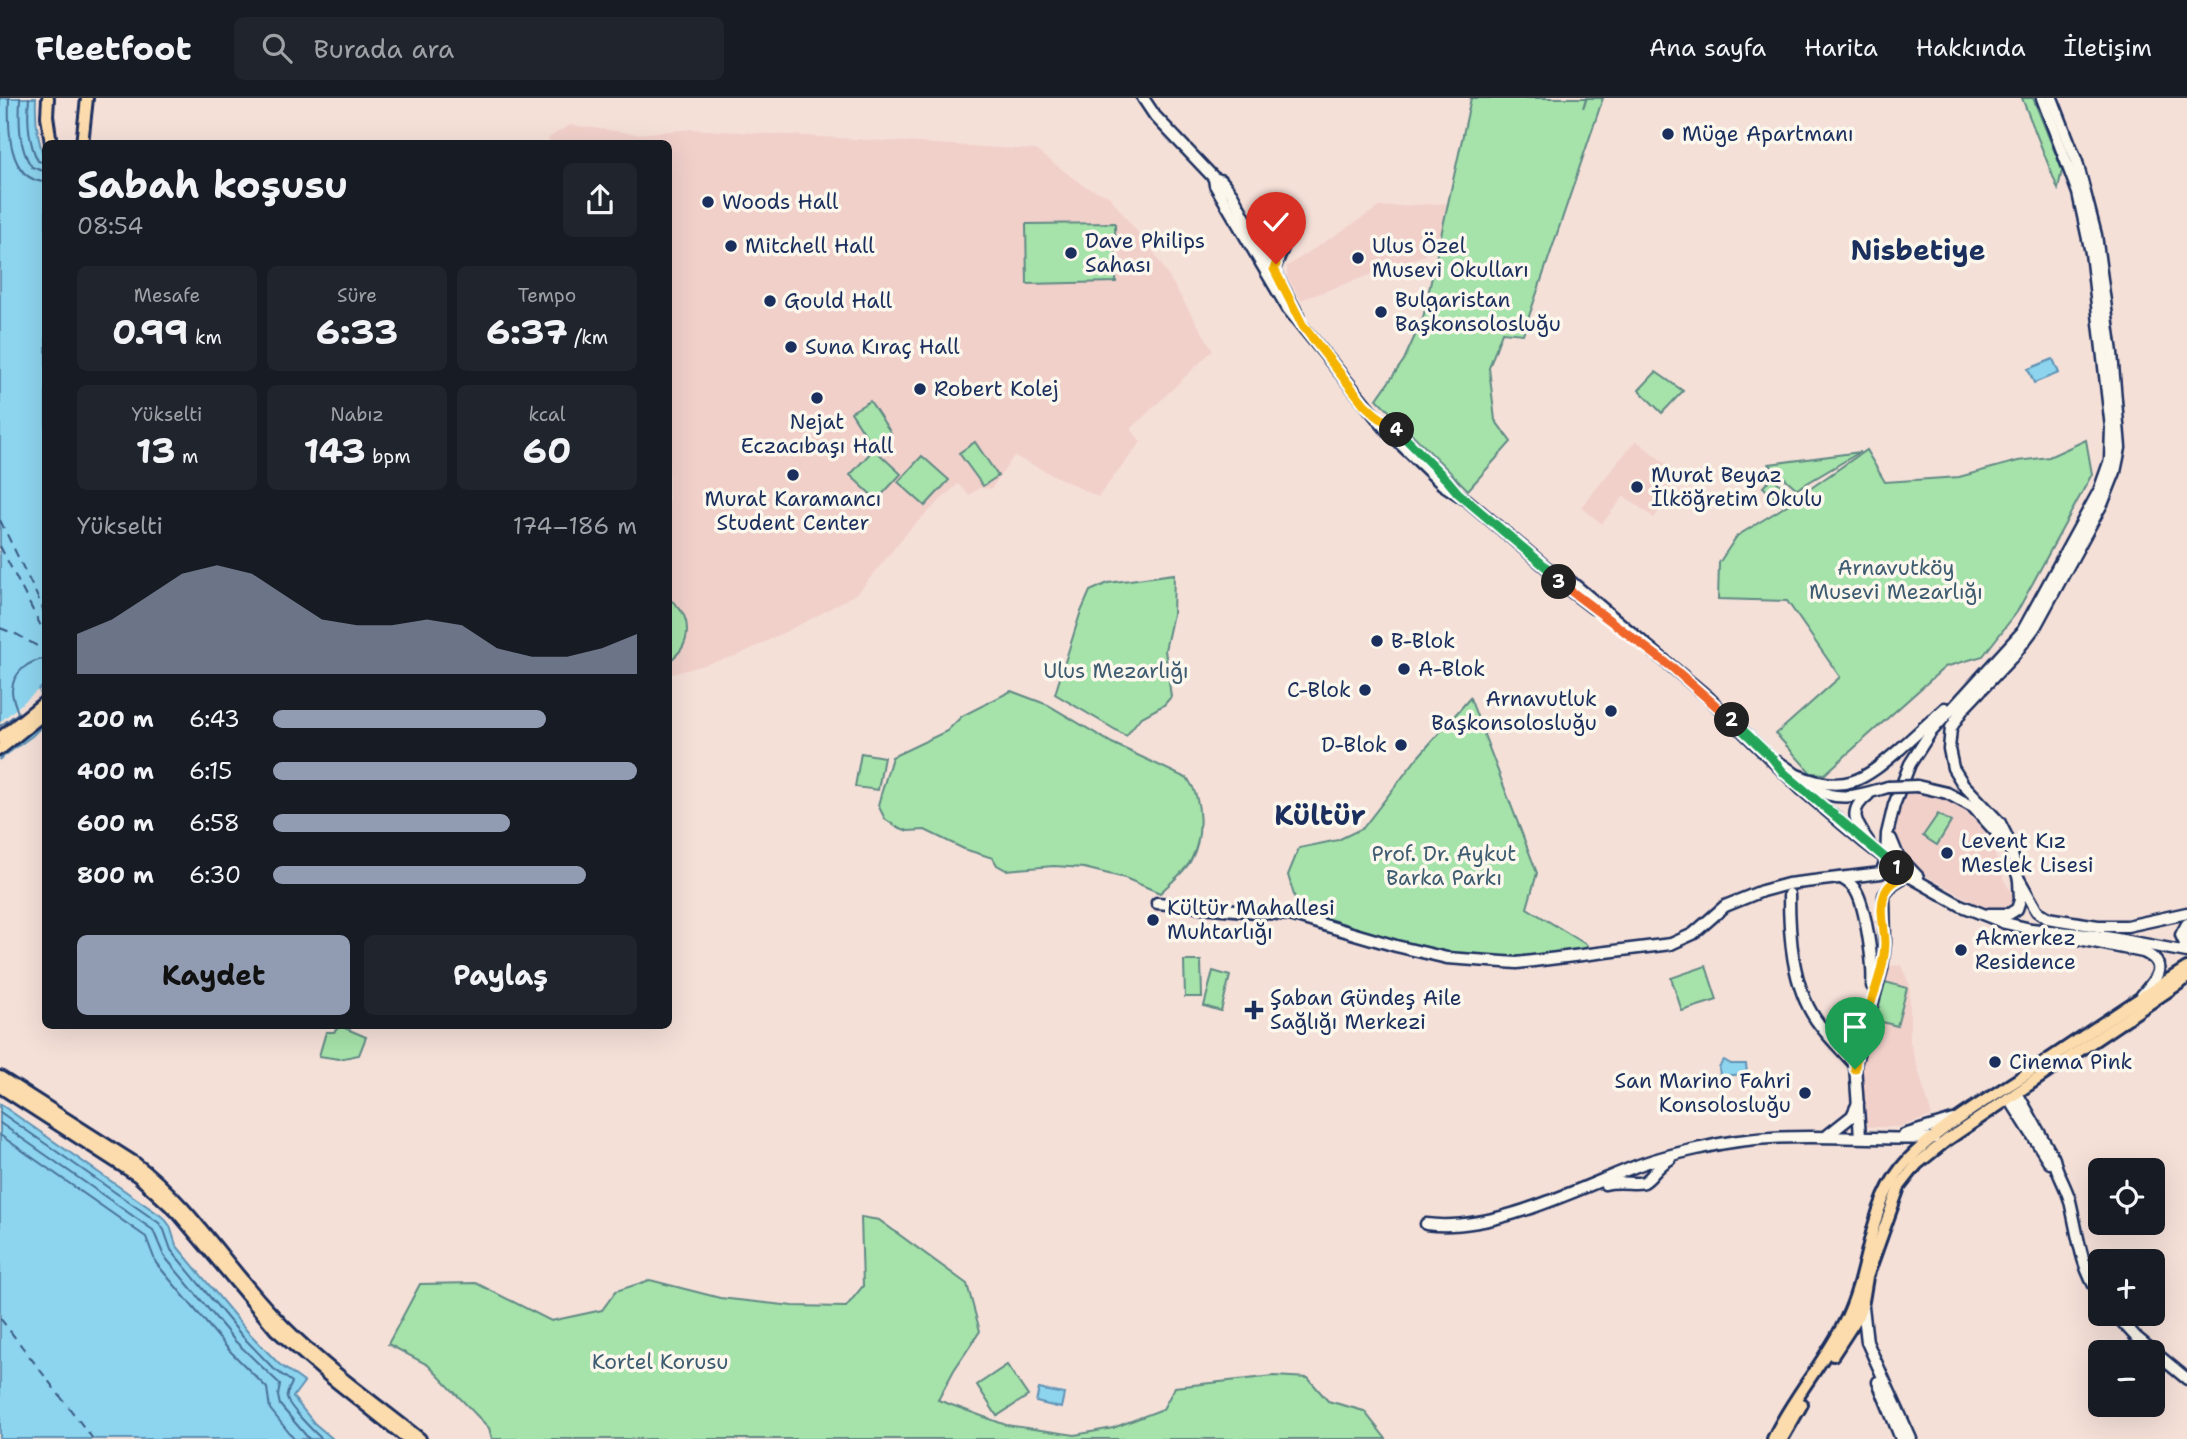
<!DOCTYPE html>
<html lang="tr">
<meta charset="utf-8">
<style>
body{margin:0;font-family:"Shantell Sans",sans-serif;background:#20242c;color:#f1f3f6;height:100vh;display:flex;flex-direction:column;font-size:26px;white-space:nowrap}
*{box-sizing:border-box;margin:0}
p{font-size:23px;color:#9ea1a6}
.icon{flex:none;width:38px;height:38px;fill:none;stroke:currentColor;stroke-width:2;stroke-linecap:round;stroke-linejoin:round}
.map{position:relative;flex:1;overflow:hidden}
.sheet{position:absolute;left:42px;top:42px;width:630px;height:889px;display:flex;flex-direction:column;background:#171b24;border-radius:10px;box-shadow:0 7px 28px #0002}
.sheet>*{flex:none}
.tools{position:absolute;left:2088px;top:1060px;display:grid;gap:14px}
.tools a{display:grid;place-items:center;width:77px;height:77px;border-radius:10px;background:#171b24;box-shadow:0 7px 28px #0002;font-size:35px}
.pin{position:absolute;display:grid;place-items:center;width:60px;height:60px;color:#fff;margin:-72px -30px;border-radius:50% 50% 50% 0;rotate:-45deg;box-shadow:0 0 7px #0007}
.pin .icon{rotate:45deg}
.km{position:absolute;width:35px;height:35px;margin:-18px;border-radius:50%;background:#222;color:#fff;font-size:19px;line-height:35px;text-align:center}
.round{display:grid;place-items:center;flex:none;width:74px;height:74px;border-radius:10px;background:#20242c}
.headline{display:flex;align-items:center;justify-content:space-between;height:119px;padding:0 35px}
h1{font-size:38px;font-weight:700;line-height:52px}
.stats{display:grid;grid-template-columns:repeat(3,1fr);gap:10px;height:119px;padding:7px 35px}
.stats div{display:grid;align-content:center;border-radius:10px;background:#20242c;text-align:center}
.stats b{font-size:35px;font-weight:700}
.stats small{font-size:19px;font-weight:400}
.stats p{font-size:19px}
.chart{height:196px;padding:14px 35px}
.chart p{display:flex;justify-content:space-between}
.chart svg{width:100%;height:126px;margin-top:7px;fill:#919bb2;opacity:.7}
.cta{display:flex;gap:14px;margin-top:auto;padding:14px 35px}
.cta a{flex:1;height:80px;border-radius:10px;background:#919bb2;color:#111;font-size:28px;font-weight:700;line-height:80px;text-align:center}
.cta a+a{background:#20242c;color:#f1f3f6}
ul{padding:0 35px;list-style:none;font-size:23px}
li{display:grid;grid-template-columns:112px 84px 1fr;align-items:center;height:52px}
li i{height:18px;border-radius:9px;background:#919bb2}
header{display:flex;align-items:center;gap:42px;box-sizing:border-box;height:98px;padding:0 35px;background:#171b24;border-bottom:2px solid #363941}
header strong{font-size:33px}
nav{display:flex;gap:38px;margin-inline-start:auto;font-size:24px}
.search{width:490px;height:63px;background:#20242c;display:flex;align-items:center;gap:18px;box-sizing:border-box;padding:0 24px;border-radius:10px;color:#9ea1a6;font-size:26px}
.map>svg:first-child{display:block}
</style>
<header>
<strong>Fleetfoot</strong>
<div class="search"><svg class="icon" aria-label="search" viewBox="0 0 24 24"><circle cx="10" cy="10" r="6"/><path d="M15 15l6 6"/></svg>Burada ara</div>
<nav><a>Ana sayfa</a><a>Harita</a><a>Hakkında</a><a>İletişim</a></nav>
</header>
<div class="map">
<svg width="2187" height="1341" viewBox="0 0 2187 1341">
<rect width="100%" height="100%" fill="#f5e0d8"/>
<filter id="ink" filterUnits="userSpaceOnUse"><feTurbulence type="fractalNoise" baseFrequency=".0143" numOctaves="2"/><feDisplacementMap in="SourceGraphic" scale="14" xChannelSelector="R" yChannelSelector="G"/><feConvolveMatrix kernelMatrix="1 2 1 2 8 2 1 2 1" color-interpolation-filters="sRGB"/></filter>
<g filter="url(#ink)">
<!-- built -->
<g fill="#f1d0ca">
<polygon points="570,27 637,36 691,31 1036,52 1084,88 1109,98 1155,156 1213,252 1131,331 1141,344 1098,399 1014,358 991,391 980,390 969,397 958,386 910,431 859,494 815,519 739,557 669,577 668,46 551,46 548,40"/>
<polygon points="1448,105 1439,152 1301,202 1287,179 1287,168 1379,109"/>
<polygon points="1636,342 1684,381 1654,420 1624,398 1602,426 1581,409"/>
<polygon points="1918,693 1942,699 1963,710 1977,721 1988,737 2005,784 2011,793 2014,802 2014,808 2011,811 1988,812 1924,777 1906,763 1894,745 1893,736 1905,694"/>
<polygon points="1901,867 1910,888 1910,944 1932,1018 1899,1029 1864,1029 1859,974 1887,868"/>
</g>
<!-- green -->
<g fill="#a6e3aa" stroke="#608984" stroke-width="2">
<polygon points="1471,0 1586,0 1583,10 1587,0 1603,0 1523,236 1502,234 1489,270 1495,322 1511,344 1468,392 1377,301 1404,262 1423,220"/>
<polygon points="2022,0 2033,0 2062,72 2058,91"/>
<polygon points="1115,125 1116,184 1027,186 1026,126"/>
<polygon points="1656,274 1683,293 1662,315 1639,292"/>
<polygon points="870,303 891,335 872,347 851,314"/>
<polygon points="2086,342 2092,376 2017,514 1983,558 1945,569 1825,676 1811,675 1776,636 1840,579 1787,503 1718,501 1719,465 1737,438 1781,411 1866,352 1885,384 1959,379 2018,363 2049,359"/>
<polygon points="975,344 998,378 983,388 959,355"/>
<polygon points="874,351 901,376 877,402 850,377"/>
<polygon points="1860,354 1797,391 1769,366"/>
<polygon points="922,358 949,382 925,408 898,384"/>
<polygon points="1772,379 1792,397 1782,407 1763,389"/>
<polygon points="1174,476 1173,516 1165,552 1171,599 1164,607 1140,620 1126,638 1055,596 1080,516 1090,493 1108,485"/>
<path d="M669 501C693 517 693 547 669 563Z"/>
<path d="M1011 593 1048 607 1112 645 1188 681C1203 702 1203 740 1191 762 1185 774 1170 785 1160 795L1125 780 1084 770 1054 768 1006 772 997 767 993 760 964 751 925 732 908 733 895 728 885 721 878 707 892 659 947 633 962 618Z"/>
<polygon points="1470,600 1537,775 1527,810 1587,847 1587,854 1507,859 1469,858 1422,851 1298,811 1288,777 1299,750 1338,742 1363,730 1418,659"/>
<polygon points="861,655 884,659 878,692 855,689"/>
<polygon points="1938,716 1951,724 1937,747 1923,738"/>
<polygon points="1184,863 1201,863 1202,899 1185,899"/>
<polygon points="1706,868 1717,902 1682,913 1671,880"/>
<polygon points="1213,873 1230,878 1221,913 1204,908"/>
<polygon points="1885,884 1907,890 1897,928 1875,922"/>
<polygon points="340,928 366,939 359,957 339,961 319,958 326,934 334,934"/>
<polygon points="861,1119 879,1122 967,1186 980,1233 954,1272 938,1302 1006,1327 1075,1337 1113,1330 1163,1311 1175,1289 1274,1278 1308,1280 1328,1303 1364,1313 1386,1341 492,1341 489,1330 428,1267 388,1246 420,1186 476,1185 551,1223 602,1212 616,1193 650,1182 720,1200 793,1208 846,1209 863,1188"/>
<polygon points="1007,1267 1028,1298 997,1318 977,1287"/>
</g>
<!-- water -->
<g fill="#8dd4ee" stroke="#5f92b4" stroke-width="2">
<path d="M0 0H36C35 23 37 43 46 65V586L38 592 45 612V625L32 638 0 661Z"/>
<polygon points="2053,261 2059,275 2034,285 2028,271"/>
<polygon points="1724,962 1731,966 1746,966 1747,976 1720,978 1719,969"/>
<polygon points="0,1006 164,1120 170,1128 176,1147 248,1234 279,1266 304,1284 293,1299 314,1325 333,1341 0,1341"/>
<polygon points="1039,1291 1064,1296 1061,1310 1036,1304"/>
</g>
<!-- pier -->
<polygon fill="#f5e0d8" points="38,592 45,612 45,621 0,659 0,624"/>
<g fill="none" stroke-linecap="round" stroke-linejoin="round">
<!-- shore -->
<g stroke="#497198" stroke-width="2">
<path d="M9 0C8 28 7 83 46 84"/>
<path d="M20 0C19 22 18 50 32 69L46 74"/>
<path d="M29 0C27 21 28 44 38 63L46 65"/>
<path d="M0 628 18 615C16 608 12 600 12 593 12 575 29 562 46 561"/>
<path d="M0 1014 159 1125 164 1132 171 1152 243 1239 274 1271 292 1284C291 1289 285 1295 287 1300 288 1308 315 1335 322 1341"/>
<polyline points="0,1025 153,1132 164,1158 236,1244 280,1286 278,1298 280,1307 309,1341"/>
<polyline points="0,1037 146,1139 156,1165 229,1252 267,1290 270,1311 294,1341"/>
</g>
<!-- ferry -->
<g stroke="#385882" stroke-width="2" stroke-dasharray="9 7" stroke-linecap="butt">
<polyline points="0,422 42,508 46,522"/>
<polyline points="0,448 46,538"/>
<polyline points="0,530 18,537 46,553"/>
<polyline points="0,1220 93,1341"/>
</g>
<defs>
<g id="secondary">
<polyline points="1143,0 1155,18 1214,80 1222,83 1232,96 1298,217"/>
<polyline points="1214,80 1215,87 1288,211 1389,335 1442,386 1468,403 1547,470 1563,477 1709,600 1800,690 1864,744 1907,777 1960,807 2005,825 2031,831 2106,839 2187,854"/>
<polygon points="1286,143 1274,171 1262,166 1264,153"/>
<polyline points="1383,323 1394,330 1453,389"/>
<polyline points="1549,472 1559,484 1593,510"/>
<path d="M1778 664C1791 671 1801 682 1814 690 1839 706 1863 696 1888 689"/>
<path d="M1797 677C1845 697 1864 682 1900 651 1915 637 1930 624 1945 610"/>
<polyline points="1917,688 1947,695 1973,709 2005,744"/>
<polyline points="1891,741 1898,758 1918,779"/>
<path d="M1868 743C1856 725 1847 713 1868 697"/>
<path d="M1843 781C1848 784 1853 787 1856 793 1866 810 1874 869 1872 888"/>
<polyline points="2020,783 2037,813 2047,820 2098,828 2127,828 2187,815"/>
<path d="M1789 796C1789 837 1792 887 1816 922 1827 938 1842 952 1855 967"/>
<polyline points="1157,805 1290,817 1396,848 1447,860 1517,865 1671,846 1693,836 1725,808 1762,793 1788,786 1881,775 1886,762 1887,736 1894,707 1910,666 1930,635 2022,534 2099,393 2110,362 2111,330 2091,155 2078,95 2042,0"/>
<polyline points="1989,816 2009,816 2017,811 2020,802 2019,782 2007,739 2000,725 1963,686 1953,670 1949,651 1951,630 1963,611 2014,557 2035,529 2103,404 2115,374 2120,350 2112,255 2096,137 2077,64 2052,0"/>
<polyline points="2187,826 2181,837 2187,850"/>
<path d="M2079 841 2143 854C2170 866 2156 881 2142 897"/>
<path d="M2017 995 2054 1061C2057 1076 2066 1088 2070 1103 2078 1136 2080 1168 2100 1197"/>
<polyline points="2009,1000 2050,1065"/>
<polyline points="1828,1037 1852,1018 1858,1005"/>
<polyline points="1904,1037 1953,1022"/>
<polyline points="1860,1039 1855,967 1882,871 1885,845 1884,797 1894,785 1907,777"/>
<path d="M1605 1086C1618 1082 1638 1087 1644 1084 1653 1079 1656 1068 1670 1061"/>
<path d="M1426 1126C1491 1135 1575 1092 1634 1069 1656 1060 1678 1055 1701 1050 1778 1031 1856 1043 1934 1040"/>
<polyline points="1863,1208 1867,1244 1911,1341"/>
<polyline points="2115,1216 2136,1239 2187,1281"/>
<polyline points="1878,1284 1901,1341"/>
</g>
<g id="primary">
<polyline points="48,0 47,18 51,46"/>
<polyline points="82,46 87,0"/>
<polyline points="0,640 46,603"/>
<polyline points="0,651 46,614"/>
<path d="M0 979 135 1065C190 1107 225 1166 272 1216 315 1263 370 1301 420 1341"/>
<polyline points="0,989 138,1078 177,1114 276,1232 329,1278 408,1341"/>
<polyline points="1833,1257 1857,1220 1863,1203 1867,1179 1899,1089 1917,1066 1947,1042 2187,880"/>
<path d="M1773 1341C1793 1298 1827 1262 1847 1219 1869 1173 1868 1112 1901 1070 1928 1036 1990 1000 2028 975 2081 940 2133 904 2187 870"/>
<polyline points="1782,1341 1802,1306"/>
</g>
</defs>
<!-- secondary casing -->
<use href="#secondary" stroke="#1b2f5e" stroke-width="15"/>
<!-- primary casing -->
<use href="#primary" stroke="#1b2f5e" stroke-width="16"/>
<!-- secondary -->
<use href="#secondary" stroke="#fbf7ec" stroke-width="10"/>
<!-- primary -->
<use href="#primary" stroke="#fcdcac" stroke-width="10"/>
<defs>
<polyline id="secondary-bridge" points="1888,689 1917,688"/>
</defs>
<!-- secondary-bridge casing -->
<use href="#secondary-bridge" stroke="#1b2f5e" stroke-width="15" stroke-linecap="butt"/>
<!-- secondary-bridge -->
<use href="#secondary-bridge" stroke="#fbf7ec" stroke-width="10"/>
</g>
</g>
<g fill="none" stroke-linecap="round" stroke-linejoin="round" filter="url(#ink)">
<defs>
<path id="split-1" d="M1855 971C1856 928 1883 889 1885 846 1885 831 1879 812 1884 798 1887 787 1898 780 1907 777L1897 770"/>
<polyline id="split-2" points="1732,622 1772,660 1784,675 1897,770"/>
<polyline id="split-3" points="1559,484 1673,570 1732,622"/>
<polyline id="split-4" points="1397,332 1447,382 1458,395 1547,470 1559,484"/>
<polyline id="split-5" points="1276,166 1274,171 1303,228 1364,306 1376,317 1397,332"/>
</defs>
<!-- split-1 casing -->
<use href="#split-1" stroke="#fff" stroke-width="14"/>
<!-- split-2 casing -->
<use href="#split-2" stroke="#fff" stroke-width="14"/>
<!-- split-3 casing -->
<use href="#split-3" stroke="#fff" stroke-width="14"/>
<!-- split-4 casing -->
<use href="#split-4" stroke="#fff" stroke-width="14"/>
<!-- split-5 casing -->
<use href="#split-5" stroke="#fff" stroke-width="14"/>
<!-- split-1 -->
<use href="#split-1" stroke="#f5b400" stroke-width="9"/>
<!-- split-2 -->
<use href="#split-2" stroke="#22a559" stroke-width="9"/>
<!-- split-3 -->
<use href="#split-3" stroke="#f0652b" stroke-width="9"/>
<!-- split-4 -->
<use href="#split-4" stroke="#22a559" stroke-width="9"/>
<!-- split-5 -->
<use href="#split-5" stroke="#f5b400" stroke-width="9"/>
</g>
<!-- markers -->
<g fill="#1b2f5e" stroke="#fbf7ec" stroke-width="2.5">
<circle cx="1668" cy="36" r="7"/>
<circle cx="708" cy="104" r="7"/>
<circle cx="731" cy="148" r="7"/>
<circle cx="1071" cy="155" r="7"/>
<circle cx="1358" cy="160" r="7"/>
<circle cx="770" cy="203" r="7"/>
<circle cx="1381" cy="214" r="7"/>
<circle cx="791" cy="249" r="7"/>
<circle cx="920" cy="291" r="7"/>
<circle cx="817" cy="300" r="7"/>
<circle cx="793" cy="377" r="7"/>
<circle cx="1637" cy="389" r="7"/>
<circle cx="1377" cy="543" r="7"/>
<circle cx="1404" cy="571" r="7"/>
<circle cx="1365" cy="592" r="7"/>
<circle cx="1611" cy="613" r="7"/>
<circle cx="1401" cy="647" r="7"/>
<circle cx="1947" cy="755" r="7"/>
<circle cx="1153" cy="822" r="7"/>
<circle cx="1961" cy="852" r="7"/>
<path d="M1250.5 901.5h7v7h7v7h-7v7h-7v-7h-7v-7h7z"/>
<circle cx="1995" cy="964" r="7"/>
<circle cx="1805" cy="995" r="7"/>
</g>
<g text-anchor="middle" dominant-baseline="central" stroke-width="7" stroke-linejoin="round" paint-order="stroke">
<!-- poi labels -->
<g font-size="21" fill="#1b2f5e" stroke="#fbf7ec" text-anchor="start">
<text x="1682" y="36">Müge Apartmanı</text>
<text x="722" y="104">Woods Hall</text>
<text x="1085" y="143">Dave Philips<tspan x="1085" dy="24">Sahası</tspan></text>
<text x="745" y="148">Mitchell Hall</text>
<text x="1372" y="148">Ulus Özel<tspan x="1372" dy="24">Musevi Okulları</tspan></text>
<text x="1395" y="202">Bulgaristan<tspan x="1395" dy="24">Başkonsolosluğu</tspan></text>
<text x="784" y="203">Gould Hall</text>
<text x="805" y="249">Suna Kıraç Hall</text>
<text x="934" y="291">Robert Kolej</text>
<text x="817" y="324" text-anchor="middle">Nejat<tspan x="817" dy="24">Eczacıbaşı Hall</tspan></text>
<text x="1651" y="377">Murat Beyaz<tspan x="1651" dy="24">İlköğretim Okulu</tspan></text>
<text x="793" y="401" text-anchor="middle">Murat Karamancı<tspan x="793" dy="24">Student Center</tspan></text>
<text x="1391" y="543">B-Blok</text>
<text x="1418" y="571">A-Blok</text>
<text x="1351" y="592" text-anchor="end">C-Blok</text>
<text x="1597" y="601" text-anchor="end">Arnavutluk<tspan x="1597" dy="24">Başkonsolosluğu</tspan></text>
<text x="1387" y="647" text-anchor="end">D-Blok</text>
<text x="1961" y="743">Levent Kız<tspan x="1961" dy="24">Meslek Lisesi</tspan></text>
<text x="1167" y="810">Kültür Mahallesi<tspan x="1167" dy="24">Muhtarlığı</tspan></text>
<text x="1975" y="840">Akmerkez<tspan x="1975" dy="24">Residence</tspan></text>
<text x="1270" y="900">Şaban Gündeş Aile<tspan x="1270" dy="24">Sağlığı Merkezi</tspan></text>
<text x="2009" y="964">Cinema Pink</text>
<text x="1791" y="983" text-anchor="end">San Marino Fahri<tspan x="1791" dy="24">Konsolosluğu</tspan></text>
</g>
<!-- park labels -->
<g font-size="21" fill="#3e5c71" stroke="#fbf7ec">
<text x="1896" y="470">Arnavutköy<tspan x="1896" dy="24">Musevi Mezarlığı</tspan></text>
<text x="1116" y="573">Ulus Mezarlığı</text>
<text x="1444" y="756">Prof. Dr. Aykut<tspan x="1444" dy="24">Barka Parkı</tspan></text>
<text x="660" y="1264">Kortel Korusu</text>
</g>
<!-- district labels -->
<g font-size="28" font-weight="bold" fill="#1b2f5e" stroke="#fbf7ec">
<text x="1918" y="152">Nisbetiye</text>
<text x="1320" y="717">Kültür</text>
</g>
</g>
</svg>
<div class="tools">
<a><svg class="icon" aria-label="locate" viewBox="0 0 24 24"><circle cx="12" cy="12" r="6"/><path d="M12 2v4M12 18v4M2 12h4M18 12h4"/></svg></a>
<a>+</a>
<a>−</a>
</div>
<div class="pin" style="left:1855px;top:971px;background:#1e9e55"><svg class="icon" aria-label="arrive" viewBox="0 0 24 24"><path d="M6 21V4h12l-3 4 3 4H6"/></svg></div>
<div class="pin" style="left:1276px;top:166px;background:#d93025"><svg class="icon" aria-label="check" viewBox="0 0 24 24"><path d="M5 12l5 5 9-10"/></svg></div>
<b class="km" style="left:1897px;top:770px">1</b>
<b class="km" style="left:1732px;top:622px">2</b>
<b class="km" style="left:1559px;top:484px">3</b>
<b class="km" style="left:1397px;top:332px">4</b>
<section class="sheet">
<div class="headline"><div><h1>Sabah koşusu</h1><p>08:54</p></div><a class="round"><svg class="icon" aria-label="share" viewBox="0 0 24 24"><path d="M12 15V3M7 8l5-5 5 5M5 13v7h14v-7"/></svg></a></div>
<div class="stats">
<div><p>Mesafe</p><b>0.99<small> km</small></b></div>
<div><p>Süre</p><b>6:33</b></div>
<div><p>Tempo</p><b>6:37<small> /km</small></b></div>
</div>
<div class="stats">
<div><p>Yükselti</p><b>13<small> m</small></b></div>
<div><p>Nabız</p><b>143<small> bpm</small></b></div>
<div><p>kcal</p><b>60</b></div>
</div>
<div class="chart"><p><span>Yükselti</span>174–186 m</p>
<svg viewBox="0 0 160 44" preserveAspectRatio="none"><path d="M0 44V30L10 25L20 17L30 9L40 6L50 9L60 17L70 25L80 27L90 27L100 25L110 27L120 35L130 38L140 38L150 35L160 30V44z"/></svg>
</div>
<ul>
<li><b>200 m</b>6:43<i style="width:75%"></i></li>
<li><b>400 m</b>6:15<i style="width:100%"></i></li>
<li><b>600 m</b>6:58<i style="width:65%"></i></li>
<li><b>800 m</b>6:30<i style="width:86%"></i></li>
</ul>
<div class="cta"><a>Kaydet</a><a>Paylaş</a></div>
</section>
</div>
